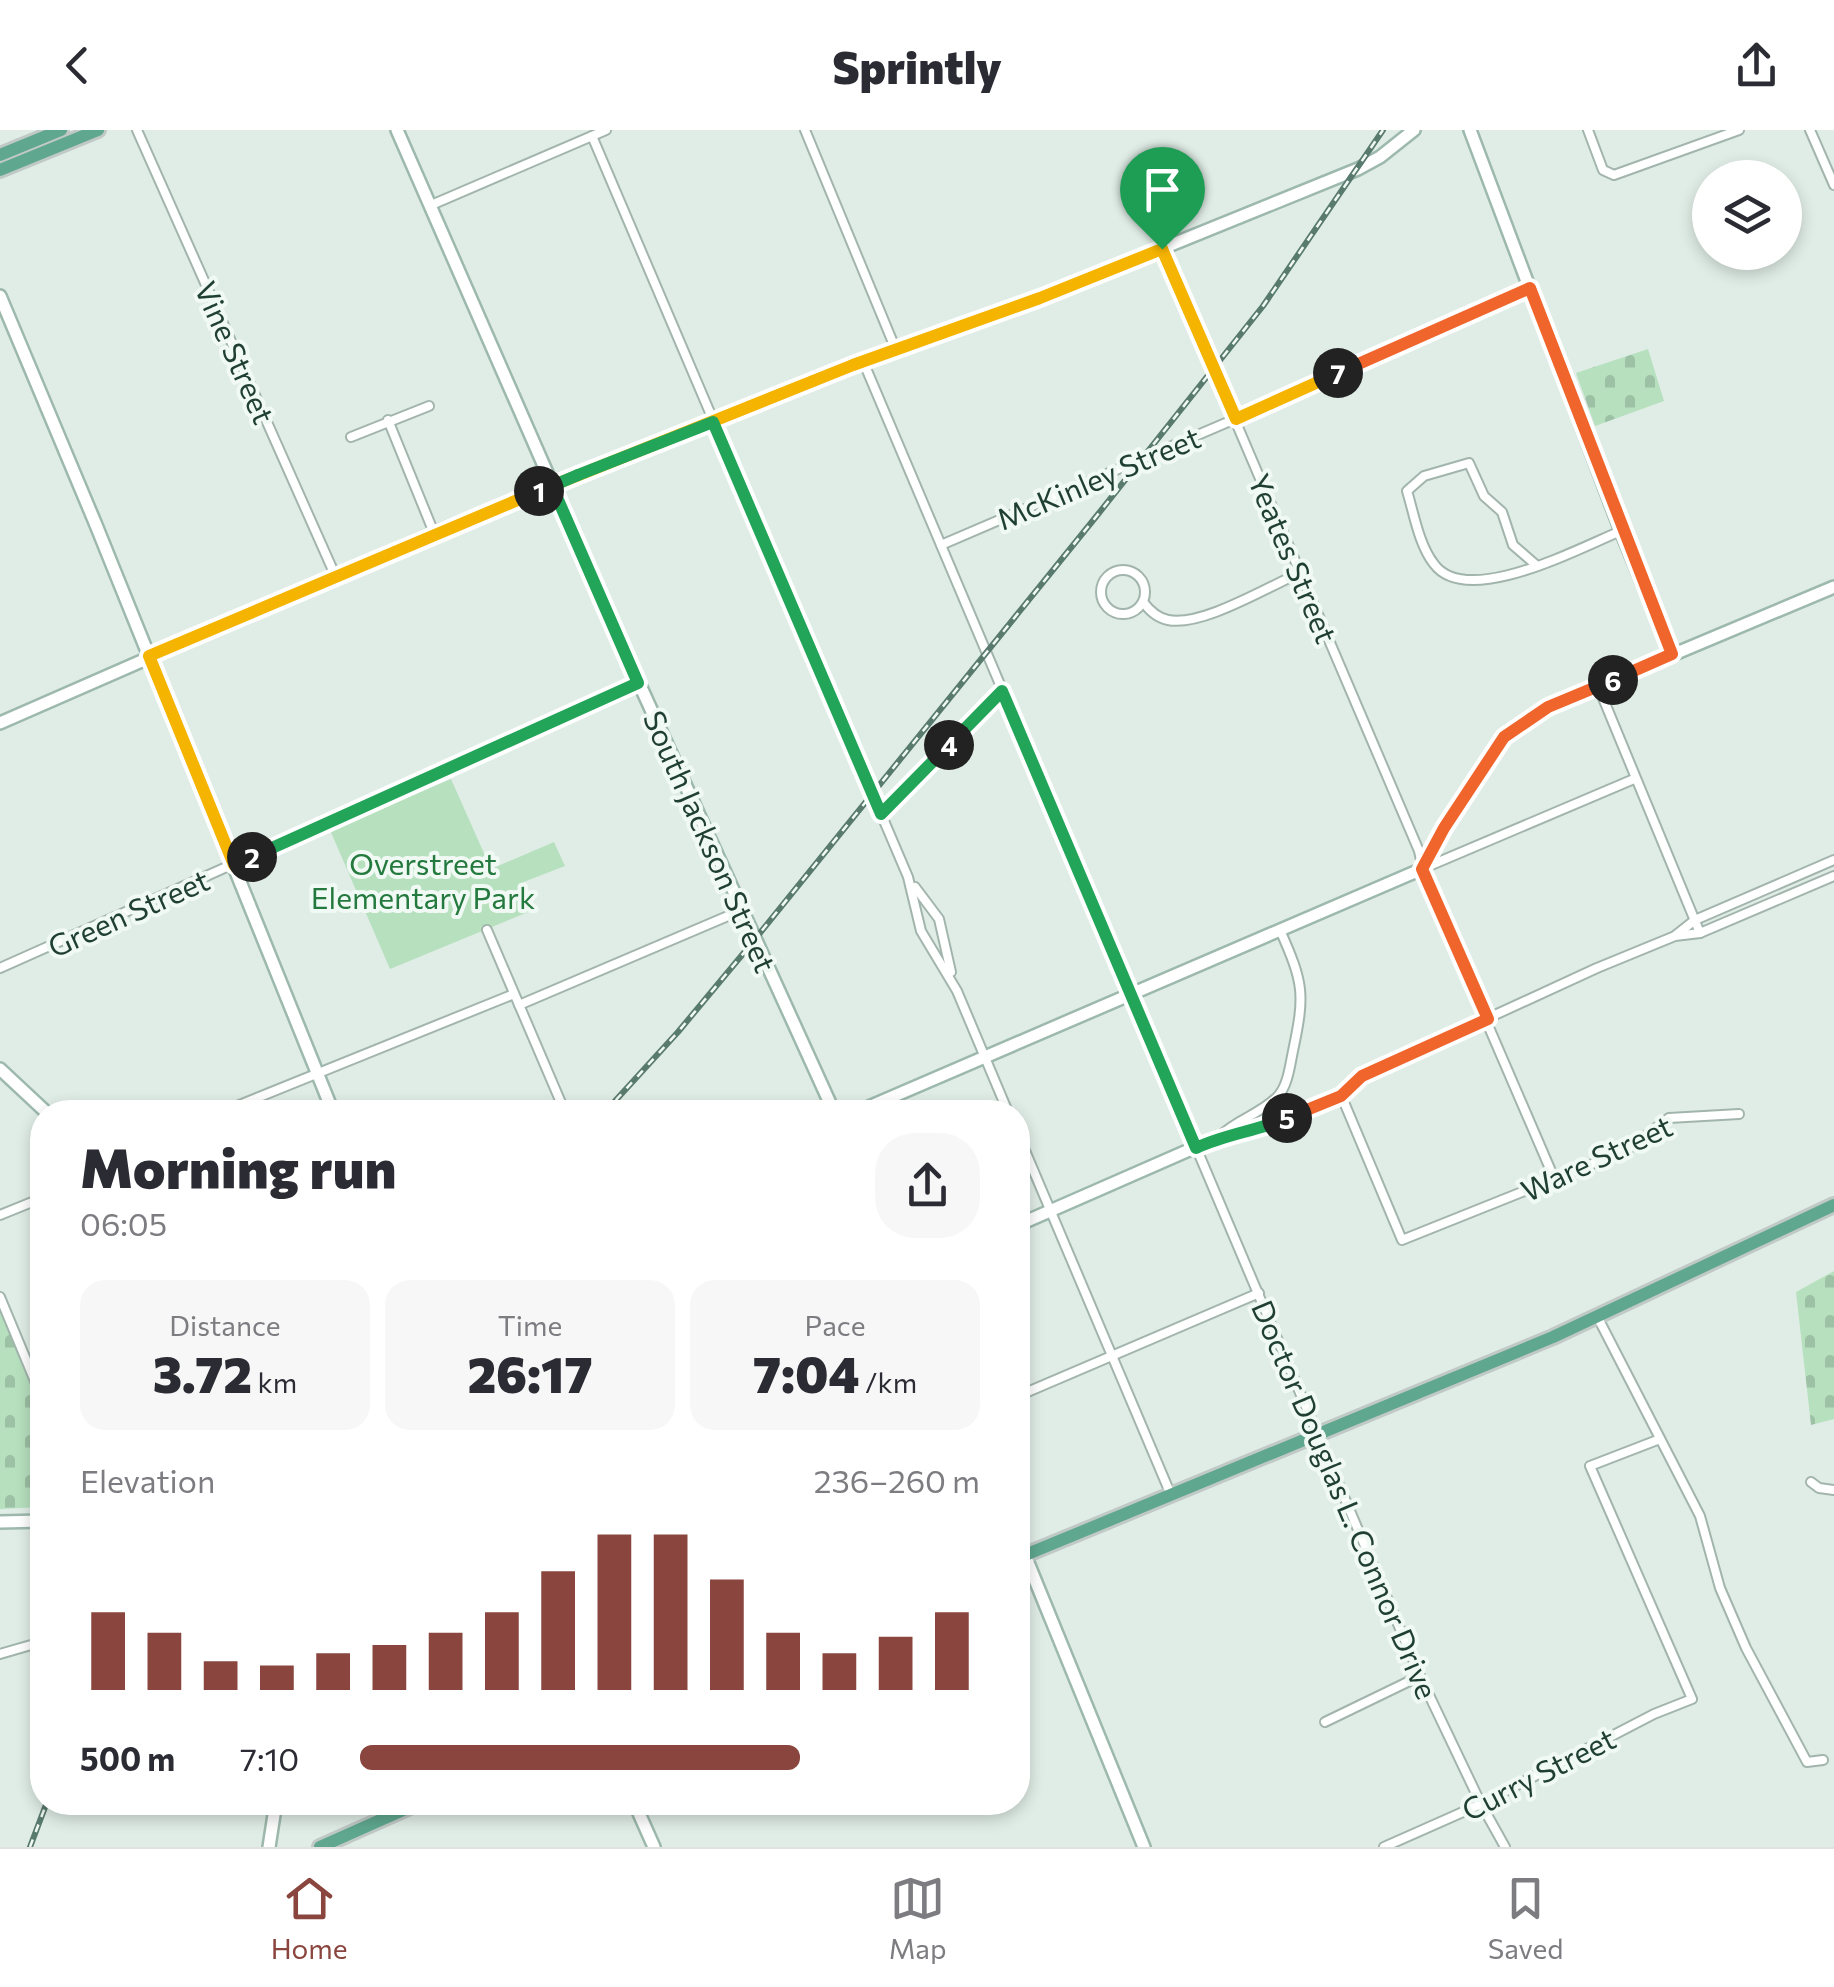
<!DOCTYPE html>
<meta charset="utf-8">
<style>
body{margin:0;font-family:Commissioner,sans-serif;background:#f7f7f7;color:#2b2b33;height:100vh;display:flex;flex-direction:column;font-size:38px;white-space:nowrap}
*{box-sizing:border-box;margin:0}
p{font-size:32px;color:#7c7c81}
.icon{flex:none;width:55px;height:55px;fill:none;stroke:currentColor;stroke-width:2;stroke-linecap:round;stroke-linejoin:round}
.map{position:relative;flex:1;overflow:hidden}
.side{position:absolute;left:30px;top:970px;width:1000px;height:715px;display:flex;flex-direction:column;background:#fff;border-radius:40px;box-shadow:0 5px 15px #0003}
.side>*{flex:none}
.tools{position:absolute;left:1692px;top:30px;display:grid;gap:20px}
.tools a{display:grid;place-items:center;width:110px;height:110px;border-radius:50%;background:#fff;box-shadow:0 5px 15px #0003;font-size:50px}
.pin{position:absolute;display:grid;place-items:center;width:85px;height:85px;color:#fff;margin:-102px -42px;border-radius:50% 50% 50% 0;rotate:-45deg;box-shadow:0 0 10px #0007}
.pin .icon{rotate:45deg}
.km{position:absolute;width:50px;height:50px;margin:-25px;border-radius:50%;background:#222;color:#fff;font-size:28px;line-height:50px;text-align:center}
.round{display:grid;place-items:center;flex:none;width:105px;height:105px;border-radius:40px;background:#f7f7f7}
.summary{display:flex;align-items:center;justify-content:space-between;height:170px;padding:0 50px}
h1{font-size:55px;font-weight:800;line-height:75px}
.metrics{display:grid;grid-template-columns:repeat(3,1fr);gap:15px;height:170px;padding:10px 50px}
.metrics div{display:grid;align-content:center;border-radius:25px;background:#f7f7f7;text-align:center}
.metrics b{font-size:50px;font-weight:800}
.metrics small{font-size:28px;font-weight:400}
.metrics p{font-size:28px}
.chart{height:280px;padding:20px 50px}
.chart p{display:flex;justify-content:space-between}
.chart svg{width:100%;height:180px;margin-top:10px;stroke:#8a463e;stroke-width:6}
ul{padding:0 50px;list-style:none;font-size:32px}
li{display:grid;grid-template-columns:160px 120px 1fr;align-items:center;height:75px}
li i{height:25px;border-radius:12px;background:#8a463e}
header{display:flex;justify-content:space-between;align-items:center;height:130px;padding:0 50px;background:#fff;font-size:45px;font-weight:800}
.dock{display:flex;justify-content:space-around;align-items:center;height:140px;border-top:2px solid #e1e1e2;background:#fff;font-size:28px;color:#7c7c81}
.dock a{display:grid;justify-items:center;gap:5px}
.dock .selected{color:#8a463e}
.map>svg:first-child{display:block}
</style>
<header><svg class="icon" aria-label="back" viewBox="0 0 24 24"><path d="M15 5l-7 7 7 7"/></svg>Sprintly<svg class="icon" aria-label="share" viewBox="0 0 24 24"><path d="M12 15V3M7 8l5-5 5 5M5 13v7h14v-7"/></svg></header>
<div class="map">
<svg width="1834" height="1717" viewBox="0 0 1834 1717">
<defs>
<pattern id="cemetery-stones" width="16" height="16" patternUnits="userSpaceOnUse" patternTransform="scale(2.5)"><rect width="16" height="16" fill="#b6e0be"/><path d="M2 7V4a2 2 0 0 1 4 0v3zM10 15v-3a2 2 0 0 1 4 0v3z" fill="#9cc1a4"/></pattern>
</defs>
<rect width="100%" height="100%" fill="#e0ede6"/>
<!-- cemetery -->
<g fill="url(#cemetery-stones)">
<polygon points="1648,219 1664,271 1595,296 1576,243"/>
<polygon points="1834,1141 1834,1289 1811,1295 1796,1162"/>
<polygon points="0,1178 42,1278 42,1377 0,1379"/>
</g>
<!-- park -->
<polygon fill="#b6e0be" points="451,649 491,739 554,712 565,736 521,753 533,780 390,839 330,700"/>
<g fill="none" stroke-linecap="round" stroke-linejoin="round">
<defs>
<g id="street">
<polyline points="137,0 335,445"/>
<polyline points="805,0 896,220"/>
<polyline points="1588,0 1603,40 1614,45 1739,0"/>
<polyline points="1810,0 1834,55"/>
<polyline points="592,6 908,747 921,801 957,861 1008,982"/>
<polyline points="429,76 606,0"/>
<polyline points="1162,119 1419,721 1425,749 1554,1048"/>
<polyline points="863,231 1420,1546 1481,1674 1505,1717"/>
<polyline points="388,290 434,403"/>
<polyline points="351,307 429,276"/>
<polyline points="941,415 1235,289 1529,157"/>
<path d="M1536 435 1513 415 1502 382 1484 366 1469 333 1424 346 1407 361C1414 384 1419 415 1434 434 1467 479 1581 417 1621 401"/>
<circle cx="1123" cy="462" r="22"/>
<path d="M1143 472C1150 481 1157 488 1168 490 1202 497 1267 457 1300 443"/>
<polyline points="1598,556 1700,803"/>
<polyline points="881,684 1002,561"/>
<polyline points="1422,739 1634,649"/>
<polyline points="915,757 939,789 951,842"/>
<polyline points="487,800 565,982"/>
<polyline points="1676,805 1695,790 1834,730"/>
<polyline points="0,838 639,553"/>
<polyline points="519,875 742,780"/>
<polyline points="1341,965 1402,1110 1627,1020 1669,988 1739,984"/>
<polyline points="222,982 514,864"/>
<polyline points="1018,1004 1171,1365"/>
<path d="M1220 1006C1237 989 1261 984 1278 966 1288 955 1290 935 1293 921 1305 864 1304 854 1280 800"/>
<polyline points="1196,1017 1219,1007 1267,997 1341,965 1362,946 1597,838 1675,806 1700,803 1834,746"/>
<polyline points="0,1085 42,1068"/>
<polyline points="0,1167 42,1268"/>
<polyline points="1598,1188 1700,1386 1720,1458 1746,1518 1807,1632 1823,1630"/>
<polyline points="1018,1266 1259,1163"/>
<polyline points="1811,1352 1819,1358 1834,1360"/>
<polyline points="0,1524 38,1513 42,1391"/>
<polyline points="1325,1592 1420,1546"/>
<polyline points="1384,1717 1481,1674 1654,1584 1692,1569 1590,1336 1660,1309"/>
</g>
<g id="secondary">
<polyline points="397,0 639,553 834,982"/>
<polyline points="1470,0 1621,401 1672,525"/>
<polyline points="0,166 96,395 333,982"/>
<polyline points="0,593 434,403 853,235 1040,168 1358,39 1380,27 1414,0"/>
<polyline points="0,939 46,982"/>
<polyline points="857,982 1422,739 1444,698 1504,607 1548,577 1834,457"/>
<polyline points="1018,1095 1196,1017"/>
<polyline points="0,1392 42,1391"/>
<polyline points="1018,1408 1144,1717"/>
<polyline points="634,1672 654,1717"/>
<polyline points="269,1717 276,1672"/>
</g>
<g id="primary">
<polyline points="0,25 61,0"/>
<polyline points="0,40 98,0"/>
<polyline points="1018,1428 1553,1207 1834,1075"/>
<polyline points="320,1717 421,1672"/>
</g>
</defs>
<!-- street casing -->
<use href="#street" stroke="#a2b5ad" stroke-width="12"/>
<!-- secondary casing -->
<use href="#secondary" stroke="#9db9ad" stroke-width="16"/>
<!-- primary casing -->
<use href="#primary" stroke="#c0c9c6" stroke-width="18"/>
<!-- street -->
<use href="#street" stroke="#fff" stroke-width="8"/>
<!-- secondary -->
<use href="#secondary" stroke="#fff" stroke-width="11"/>
<!-- primary -->
<use href="#primary" stroke="#5fa78f" stroke-width="12"/>
<defs>
<g id="rail">
<polyline points="605,982 678,902 747,819 1095,388 1263,176 1383,0"/>
<polyline points="30,1717 47,1672"/>
</g>
</defs>
<!-- rail casing -->
<use href="#rail" stroke="#597a6f" stroke-width="6"/>
<!-- rail -->
<use href="#rail" stroke="#f1f9f4" stroke-width="2.5" stroke-dasharray="8" stroke-linecap="butt"/>
</g>
<g fill="none" stroke-linecap="round" stroke-linejoin="round">
<defs>
<polyline id="split-1" points="539,361 853,235 1040,168 1162,119"/>
<polyline id="split-2" points="252,727 234,735 149,526 539,361"/>
<polyline id="split-3" points="252,727 638,553 552,356 578,345"/>
<polyline id="split-4" points="578,345 713,292 881,684 949,615"/>
<path id="split-5" d="M949 615 1002 561 1196 1018C1226 1004 1257 1001 1287 988"/>
<polyline id="split-6" points="1287,988 1341,966 1362,946 1488,889 1422,739 1444,698 1504,607 1548,577 1613,550"/>
<polyline id="split-7" points="1338,243 1530,158 1672,524 1613,550"/>
<polyline id="split-8" points="1162,119 1236,289 1338,243"/>
</defs>
<!-- split-1 casing -->
<use href="#split-1" stroke="#fff" stroke-width="20"/>
<!-- split-2 casing -->
<use href="#split-2" stroke="#fff" stroke-width="20"/>
<!-- split-3 casing -->
<use href="#split-3" stroke="#fff" stroke-width="20"/>
<!-- split-4 casing -->
<use href="#split-4" stroke="#fff" stroke-width="20"/>
<!-- split-5 casing -->
<use href="#split-5" stroke="#fff" stroke-width="20"/>
<!-- split-6 casing -->
<use href="#split-6" stroke="#fff" stroke-width="20"/>
<!-- split-7 casing -->
<use href="#split-7" stroke="#fff" stroke-width="20"/>
<!-- split-8 casing -->
<use href="#split-8" stroke="#fff" stroke-width="20"/>
<!-- split-1 -->
<use href="#split-1" stroke="#f5b400" stroke-width="12"/>
<!-- split-2 -->
<use href="#split-2" stroke="#f5b400" stroke-width="12"/>
<!-- split-3 -->
<use href="#split-3" stroke="#22a559" stroke-width="12"/>
<!-- split-4 -->
<use href="#split-4" stroke="#22a559" stroke-width="12"/>
<!-- split-5 -->
<use href="#split-5" stroke="#22a559" stroke-width="12"/>
<!-- split-6 -->
<use href="#split-6" stroke="#f0652b" stroke-width="12"/>
<!-- split-7 -->
<use href="#split-7" stroke="#f0652b" stroke-width="12"/>
<!-- split-8 -->
<use href="#split-8" stroke="#f5b400" stroke-width="12"/>
</g>
<g text-anchor="middle" dominant-baseline="central" stroke-width="8" stroke-linejoin="round" paint-order="stroke">
<!-- street labels -->
<g font-size="30" fill="#1f3f33" stroke="#f1f9f4">
<text transform="translate(236 222) rotate(66)">Vine Street</text>
<text transform="translate(1098 347) rotate(-23)">McKinley Street</text>
<text transform="translate(1294 428) rotate(67)">Yeates Street</text>
<text transform="translate(711 711) rotate(66)">South Jackson Street</text>
<text transform="translate(128 782) rotate(-24)">Green Street</text>
<text transform="translate(1596 1027) rotate(-25)">Ware Street</text>
<text transform="translate(1346 1369) rotate(67)">Doctor Douglas L. Connor Drive</text>
<text transform="translate(1538 1643) rotate(-27)">Curry Street</text>
</g>
<!-- park labels -->
<g font-size="30" fill="#247a3e" stroke="#f1f9f4">
<text x="423" y="732">Overstreet<tspan x="423" dy="34">Elementary Park</tspan></text>
</g>
</g>
</svg>
<div class="tools">
<a><svg class="icon" aria-label="layers" viewBox="0 0 24 24"><path d="M12 4l9 5-9 5-9-5zM3 14l9 5 9-5"/></svg></a>
</div>
<div class="pin" style="left:1162px;top:119px;background:#1e9e55"><svg class="icon" aria-label="arrive" viewBox="0 0 24 24"><path d="M6 21V4h12l-3 4 3 4H6"/></svg></div>
<b class="km" style="left:539px;top:361px">1</b>
<b class="km" style="left:252px;top:727px">2</b>
<b class="km" style="left:949px;top:615px">4</b>
<b class="km" style="left:1287px;top:988px">5</b>
<b class="km" style="left:1613px;top:550px">6</b>
<b class="km" style="left:1338px;top:243px">7</b>
<section class="side">
<div class="summary"><div><h1>Morning run</h1><p>06:05</p></div><a class="round"><svg class="icon" aria-label="share" viewBox="0 0 24 24"><path d="M12 15V3M7 8l5-5 5 5M5 13v7h14v-7"/></svg></a></div>
<div class="metrics">
<div><p>Distance</p><b>3.72<small> km</small></b></div>
<div><p>Time</p><b>26:17</b></div>
<div><p>Pace</p><b>7:04<small> /km</small></b></div>
</div>
<div class="chart"><p><span>Elevation</span>236–260 m</p>
<svg viewBox="0 0 160 44" preserveAspectRatio="none"><path d="M5 44V25M15 44V30M25 44V37M35 44V38M45 44V35M55 44V33M65 44V30M75 44V25M85 44V15M95 44V6M105 44V6M115 44V17M125 44V30M135 44V35M145 44V31M155 44V25"/></svg>
</div>
<ul>
<li><b>500 m</b>7:10<i style="width:71%"></i></li>
</ul>
</section>
</div>
<nav class="dock">
<a class="selected"><svg class="icon" aria-label="home" viewBox="0 0 24 24"><path d="M3 11l9-7 9 7M6 9v11h12V9"/></svg>Home</a>
<a><svg class="icon" aria-label="map" viewBox="0 0 24 24"><path d="M3 6l6-2 6 2 6-2v14l-6 2-6-2-6 2zM9 4v14M15 6v14"/></svg>Map</a>
<a><svg class="icon" aria-label="saved" viewBox="0 0 24 24"><path d="M7 4h10v16l-5-4-5 4z"/></svg>Saved</a>
</nav>
